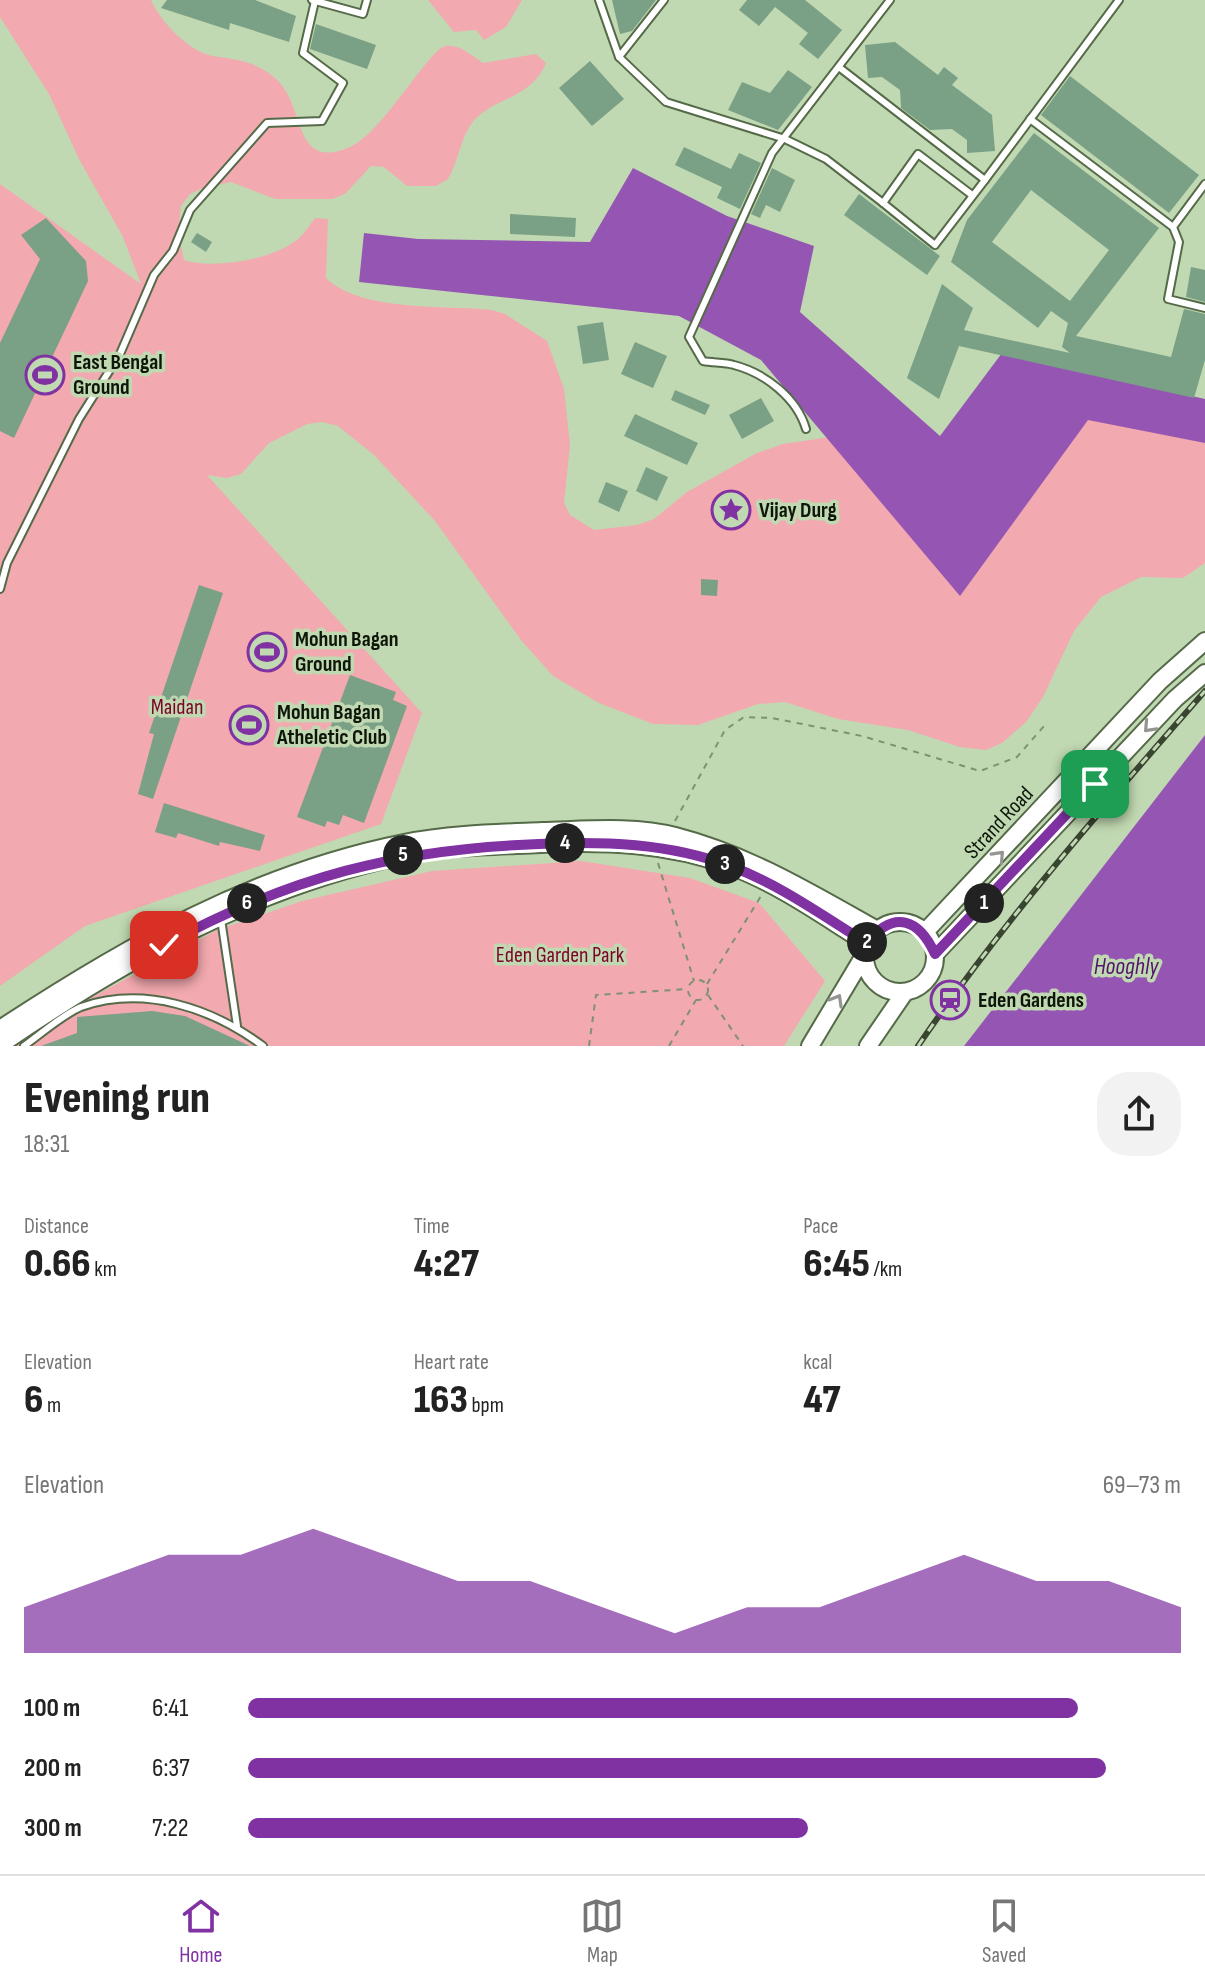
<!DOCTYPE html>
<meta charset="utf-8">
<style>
body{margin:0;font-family:"Sofia Sans Condensed",sans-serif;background:#f2f2f2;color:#222;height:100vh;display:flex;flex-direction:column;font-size:30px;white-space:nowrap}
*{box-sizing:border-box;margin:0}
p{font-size:26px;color:#767676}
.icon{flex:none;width:44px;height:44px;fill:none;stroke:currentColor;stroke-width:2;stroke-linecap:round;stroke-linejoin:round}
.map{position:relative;height:1046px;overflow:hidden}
.details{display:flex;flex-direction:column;background:#fff;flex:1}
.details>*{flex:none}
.pin{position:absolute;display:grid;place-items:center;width:68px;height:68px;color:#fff;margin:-34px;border-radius:16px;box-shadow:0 4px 12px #0006}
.km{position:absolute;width:40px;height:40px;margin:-20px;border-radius:50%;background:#222;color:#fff;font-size:22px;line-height:40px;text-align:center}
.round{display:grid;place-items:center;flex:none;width:84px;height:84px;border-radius:32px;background:#f2f2f2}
.head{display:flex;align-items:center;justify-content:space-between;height:136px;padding:0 24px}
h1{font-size:44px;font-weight:800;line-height:60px}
.figures{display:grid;grid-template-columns:repeat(3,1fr);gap:12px;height:136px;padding:8px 24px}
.figures div{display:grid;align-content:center}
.figures b{font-size:40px;font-weight:800}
.figures small{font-size:22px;font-weight:400}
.figures p{font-size:22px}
.chart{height:224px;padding:16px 24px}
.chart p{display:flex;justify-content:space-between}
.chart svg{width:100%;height:144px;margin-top:8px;fill:#8031a2;opacity:.7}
ul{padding:0 24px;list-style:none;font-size:26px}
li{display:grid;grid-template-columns:128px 96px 1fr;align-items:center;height:60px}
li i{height:20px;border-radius:10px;background:#8031a2}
.tabs{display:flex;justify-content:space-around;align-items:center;height:112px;border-top:2px solid #e0e0e0;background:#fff;font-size:22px;color:#767676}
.tabs a{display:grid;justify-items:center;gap:4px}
.tabs .current{color:#8031a2}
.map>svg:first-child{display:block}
</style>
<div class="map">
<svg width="1205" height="1046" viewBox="0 0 1205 1046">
<rect width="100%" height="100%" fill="#c1d9b2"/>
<!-- green -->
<g fill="#f2a9af">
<path d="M0 0H151C160 21 189 52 213 56 238 60 255 61 275 78 307 105 291 172 350 147 383 133 429 48 446 46 460 44 472 56 483 63L536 54 546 63C531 101 487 98 470 126 460 141 458 162 448 179L436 186H407L384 167 371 166 346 193 333 199H275L231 182 203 188 190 194 181 206 178 233 184 260C213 270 277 259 299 238 305 233 310 224 315 218L328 219 326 278C361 312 445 305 492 310L505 314 547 341 564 389 570 445 564 503 570 515 594 530 637 525 654 519 687 492 757 453 783 444 850 434 916 458 979 418 1205 416V563L1183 578 1141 577 1101 597 1074 631 1043 697 1026 722 1002 743 986 750 960 747 908 730 838 719 785 702 758 704 698 725 653 724 599 703 553 676 521 640 435 521 374 455 338 426 322 422 307 424 269 443 241 474 227 478 207 475 422 713 381 824 85 926 0 986V184L141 284 123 237 80 161 49 94 0 17Z"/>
<polygon points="428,0 522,0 506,27 484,40 476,30 454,32"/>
<polygon points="581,861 690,878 759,903 825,981 784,1046 13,1046 85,1001 217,930 302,901 432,871"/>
</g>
<!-- water -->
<g fill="#9555b3">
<polygon points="633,168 727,216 814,246 800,312 940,436 1002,353 1205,399 1205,443 1088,420 960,596 761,360 679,316 359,282 364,233 418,239 590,242"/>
<polygon points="1205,735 1205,1046 964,1046"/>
</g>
<!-- building -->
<g fill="#7aa085" fill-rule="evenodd">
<polygon points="167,0 255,0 296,16 289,42 230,23 229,30 161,8"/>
<polygon points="612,0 656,0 632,31 620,34"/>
<polygon points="747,0 805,0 842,30 818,59 799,44 808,33 775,7 759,26 739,10"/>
<polygon points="316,24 376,45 367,69 310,49"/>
<polygon points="895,42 938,75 944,67 958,78 952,85 992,115 995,151 967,153 967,140 952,129 930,130 901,108 900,90 882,77 868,78 865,45"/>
<polygon points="590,61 624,99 592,126 559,88"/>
<polygon points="788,70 812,87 778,130 728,110 742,82 770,93"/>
<polygon points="1070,76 1199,175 1169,213 1041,115"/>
<path d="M1034 133 1159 228 1076 336 1171 357 1184 309 1205 314V360L1194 398 959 346 939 399 907 378 942 284 973 308 964 330 1070 353 1062 347 1068 323 1051 311 1038 328 951 262 967 220ZM1031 190 1109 250 1070 301 992 242Z"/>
<polygon points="684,147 731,169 739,153 761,163 740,209 717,198 722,187 675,165"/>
<polygon points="772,168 795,180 780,212 766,205 760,218 751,214"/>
<polygon points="859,194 940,256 927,275 844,215"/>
<polygon points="510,214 576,218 575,237 510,234"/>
<polygon points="46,218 86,261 88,281 14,438 0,431 0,343 40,259 21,235"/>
<polygon points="197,233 212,242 206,252 191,242"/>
<polygon points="1191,267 1205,270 1205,302 1186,297"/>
<polygon points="603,322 609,360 583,364 577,326"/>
<polygon points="635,342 667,356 653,388 621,374"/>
<polygon points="675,390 710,405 705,415 671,400"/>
<polygon points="761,398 774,421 742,439 729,415"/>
<polygon points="635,414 698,443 687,465 624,436"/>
<polygon points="646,467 668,477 657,501 636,491"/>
<polygon points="606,482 628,491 619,512 598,502"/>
<polygon points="701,579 718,580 717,596 701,595"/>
<polygon points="199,585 223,593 153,799 138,794 154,734 149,733"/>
<polygon points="350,675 396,692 393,700 407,706 364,823 343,815 339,825 327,821 325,827 297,817"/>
<polygon points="164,803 265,835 260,851 220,842 219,846 178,833 176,838 155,832"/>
<polygon points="152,1011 185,1016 250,1046 41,1046 77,1033 77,1017"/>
</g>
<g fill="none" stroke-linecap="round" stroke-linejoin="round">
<defs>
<g id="lane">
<polyline points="312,0 363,14 367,0"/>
<polyline points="599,0 619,57 666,102 785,139 826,159 883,203"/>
<polyline points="619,57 664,0"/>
<polyline points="840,68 985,180 1119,0"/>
<polyline points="1030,119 1173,227 1179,242 1168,299 1205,308"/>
<polyline points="972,195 918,154 883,203 935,245 985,180"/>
<polyline points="1173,227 1205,184"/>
<path d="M806 429C797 398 765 373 734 365 724 362 713 363 703 361L689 337 772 153 890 0"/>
<polyline points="0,589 7,563 79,419 120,354 154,275 173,251 190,210 267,123 322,121 343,83 303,53 315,1"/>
<polyline points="221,919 237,1026"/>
<path d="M24 1046C41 1034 62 1015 81 1007 144 985 212 1008 263 1046"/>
</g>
<g id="secondary">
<circle cx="900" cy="957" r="35"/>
<polyline points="925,932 1160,681 1205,641"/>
<polyline points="935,954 1175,699 1205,673"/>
<path d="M0 1029C126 946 254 873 404 843 449 834 497 833 542 831 584 830 634 825 675 836 749 855 811 893 877 930"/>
<path d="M0 1045C124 960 253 888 401 856 446 846 494 846 540 844 604 841 669 843 730 866 779 884 823 916 867 943"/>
<polyline points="810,1046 865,954"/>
<polyline points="868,1046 905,992"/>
</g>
</defs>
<!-- lane casing -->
<use href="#lane" stroke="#556a48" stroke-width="10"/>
<!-- secondary casing -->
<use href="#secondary" stroke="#556a48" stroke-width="20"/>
<!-- path -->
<g stroke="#7f9173" stroke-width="2" stroke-dasharray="6 6" stroke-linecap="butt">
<polyline points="675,821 725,730 744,717 772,718 862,736 980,771 1017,757 1044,726"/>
<polyline points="658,863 694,981"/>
<circle cx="698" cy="990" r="10"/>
<polyline points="707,984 761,896"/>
<polyline points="708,995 743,1046"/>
<polyline points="589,1046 596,995 688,989"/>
<polyline points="669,1046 696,1000"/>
</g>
<!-- lane -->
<use href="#lane" stroke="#fff" stroke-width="6"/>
<!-- secondary -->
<use href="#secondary" stroke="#fff" stroke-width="16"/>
<defs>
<path id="rail" d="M918 1046C1004 920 1105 805 1205 691"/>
</defs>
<!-- rail casing -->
<use href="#rail" stroke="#394431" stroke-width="6"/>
<!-- rail -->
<use href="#rail" stroke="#c1d9b2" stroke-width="3" stroke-dasharray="9" stroke-linecap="butt"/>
</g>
<!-- one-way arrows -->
<defs><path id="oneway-chevron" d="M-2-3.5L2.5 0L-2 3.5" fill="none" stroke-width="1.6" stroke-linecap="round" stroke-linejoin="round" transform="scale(2)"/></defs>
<g stroke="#939690">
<use href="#oneway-chevron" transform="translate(1149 727) rotate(133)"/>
<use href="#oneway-chevron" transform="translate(999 856) rotate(-47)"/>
<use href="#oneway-chevron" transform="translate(837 1000) rotate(-60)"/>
</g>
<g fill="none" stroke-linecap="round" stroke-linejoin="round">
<defs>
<path id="route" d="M164 945C290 877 396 849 539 844 603 841 669 843 730 866 779 884 823 916 867 943 894 909 919 919 935 954L1095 784"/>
</defs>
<!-- route casing -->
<use href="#route" stroke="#fff" stroke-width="16"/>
<!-- route -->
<use href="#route" stroke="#8031a2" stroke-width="10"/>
</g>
<!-- icons -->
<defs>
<symbol id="stadium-ring" viewBox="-11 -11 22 22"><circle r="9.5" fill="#c1d9b2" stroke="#8031a2" stroke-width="1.5"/><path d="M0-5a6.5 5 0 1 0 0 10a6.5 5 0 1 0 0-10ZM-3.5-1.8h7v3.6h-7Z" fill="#8031a2"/></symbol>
<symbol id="sight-ring" viewBox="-11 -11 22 22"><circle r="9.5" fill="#c1d9b2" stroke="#8031a2" stroke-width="1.5"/><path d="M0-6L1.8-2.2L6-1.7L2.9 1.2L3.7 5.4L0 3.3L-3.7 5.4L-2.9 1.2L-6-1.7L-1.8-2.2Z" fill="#8031a2"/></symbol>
<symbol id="station-ring" viewBox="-11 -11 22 22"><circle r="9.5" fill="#c1d9b2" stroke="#8031a2" stroke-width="1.5"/><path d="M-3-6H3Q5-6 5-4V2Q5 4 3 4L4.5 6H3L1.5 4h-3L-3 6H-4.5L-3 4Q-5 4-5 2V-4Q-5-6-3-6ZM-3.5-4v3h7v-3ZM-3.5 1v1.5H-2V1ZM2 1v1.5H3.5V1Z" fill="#8031a2"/></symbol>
</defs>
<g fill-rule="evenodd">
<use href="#stadium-ring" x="23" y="353" width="44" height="44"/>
<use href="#sight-ring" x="709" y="488" width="44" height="44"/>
<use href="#stadium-ring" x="245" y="630" width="44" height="44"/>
<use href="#stadium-ring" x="227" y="703" width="44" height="44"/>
<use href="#station-ring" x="928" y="978" width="44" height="44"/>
</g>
<g text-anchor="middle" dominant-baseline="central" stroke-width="7" stroke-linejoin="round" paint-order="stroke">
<!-- poi labels -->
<g font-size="22" font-weight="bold" fill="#0e1609" stroke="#c1d9b2" text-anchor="start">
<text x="73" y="362">East Bengal<tspan x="73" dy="25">Ground</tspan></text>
<text x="759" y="510">Vijay Durg</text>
<text x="295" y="639">Mohun Bagan<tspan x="295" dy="25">Ground</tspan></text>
<text x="277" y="712">Mohun Bagan<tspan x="277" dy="25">Atheletic Club</tspan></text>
<text x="978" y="1000">Eden Gardens</text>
</g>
<!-- park labels -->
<g font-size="22" fill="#7c0429" stroke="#c1d9b2">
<text x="177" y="707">Maidan</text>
<text x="560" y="955">Eden Garden Park</text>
</g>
<!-- street labels -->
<g font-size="22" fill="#0e1609" stroke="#c1d9b2">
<text transform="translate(999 823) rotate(-47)">Strand Road</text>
</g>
<!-- water labels -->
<g font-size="24" font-style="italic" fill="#53146c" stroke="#c1d9b2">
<text x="1126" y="966">Hooghly</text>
</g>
</g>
</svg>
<div class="pin" style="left:1095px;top:784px;background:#1e9e55"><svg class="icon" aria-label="arrive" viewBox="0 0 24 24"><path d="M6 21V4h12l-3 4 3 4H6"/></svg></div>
<div class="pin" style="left:164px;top:945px;background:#d93025"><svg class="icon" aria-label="check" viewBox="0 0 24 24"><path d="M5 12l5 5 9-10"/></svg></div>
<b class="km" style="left:984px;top:903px">1</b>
<b class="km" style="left:867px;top:942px">2</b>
<b class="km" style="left:725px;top:864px">3</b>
<b class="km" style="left:565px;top:843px">4</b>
<b class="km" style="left:403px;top:855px">5</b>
<b class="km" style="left:247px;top:903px">6</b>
</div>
<section class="details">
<div class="head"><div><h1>Evening run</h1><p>18:31</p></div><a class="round"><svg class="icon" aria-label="share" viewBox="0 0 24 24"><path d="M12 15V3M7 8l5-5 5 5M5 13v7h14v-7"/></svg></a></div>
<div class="figures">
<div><p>Distance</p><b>0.66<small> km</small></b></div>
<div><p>Time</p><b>4:27</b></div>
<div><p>Pace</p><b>6:45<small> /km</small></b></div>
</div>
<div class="figures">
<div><p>Elevation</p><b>6<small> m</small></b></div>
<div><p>Heart rate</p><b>163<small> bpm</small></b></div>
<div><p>kcal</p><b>47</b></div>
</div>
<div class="chart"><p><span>Elevation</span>69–73 m</p>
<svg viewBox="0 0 160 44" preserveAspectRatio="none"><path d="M0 44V30L10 22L20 14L30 14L40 6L50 14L60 22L70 22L80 30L90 38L100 30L110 30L120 22L130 14L140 22L150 22L160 30V44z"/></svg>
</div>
<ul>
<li><b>100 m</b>6:41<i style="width:89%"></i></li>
<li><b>200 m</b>6:37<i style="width:92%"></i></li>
<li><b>300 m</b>7:22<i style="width:60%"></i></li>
</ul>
</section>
<nav class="tabs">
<a class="current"><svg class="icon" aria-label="home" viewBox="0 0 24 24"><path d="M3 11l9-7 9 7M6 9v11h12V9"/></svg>Home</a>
<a><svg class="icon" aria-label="map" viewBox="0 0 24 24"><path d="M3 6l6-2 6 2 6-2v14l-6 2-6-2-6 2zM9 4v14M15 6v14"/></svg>Map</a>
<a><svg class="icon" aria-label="saved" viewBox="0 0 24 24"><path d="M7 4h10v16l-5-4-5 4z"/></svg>Saved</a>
</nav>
